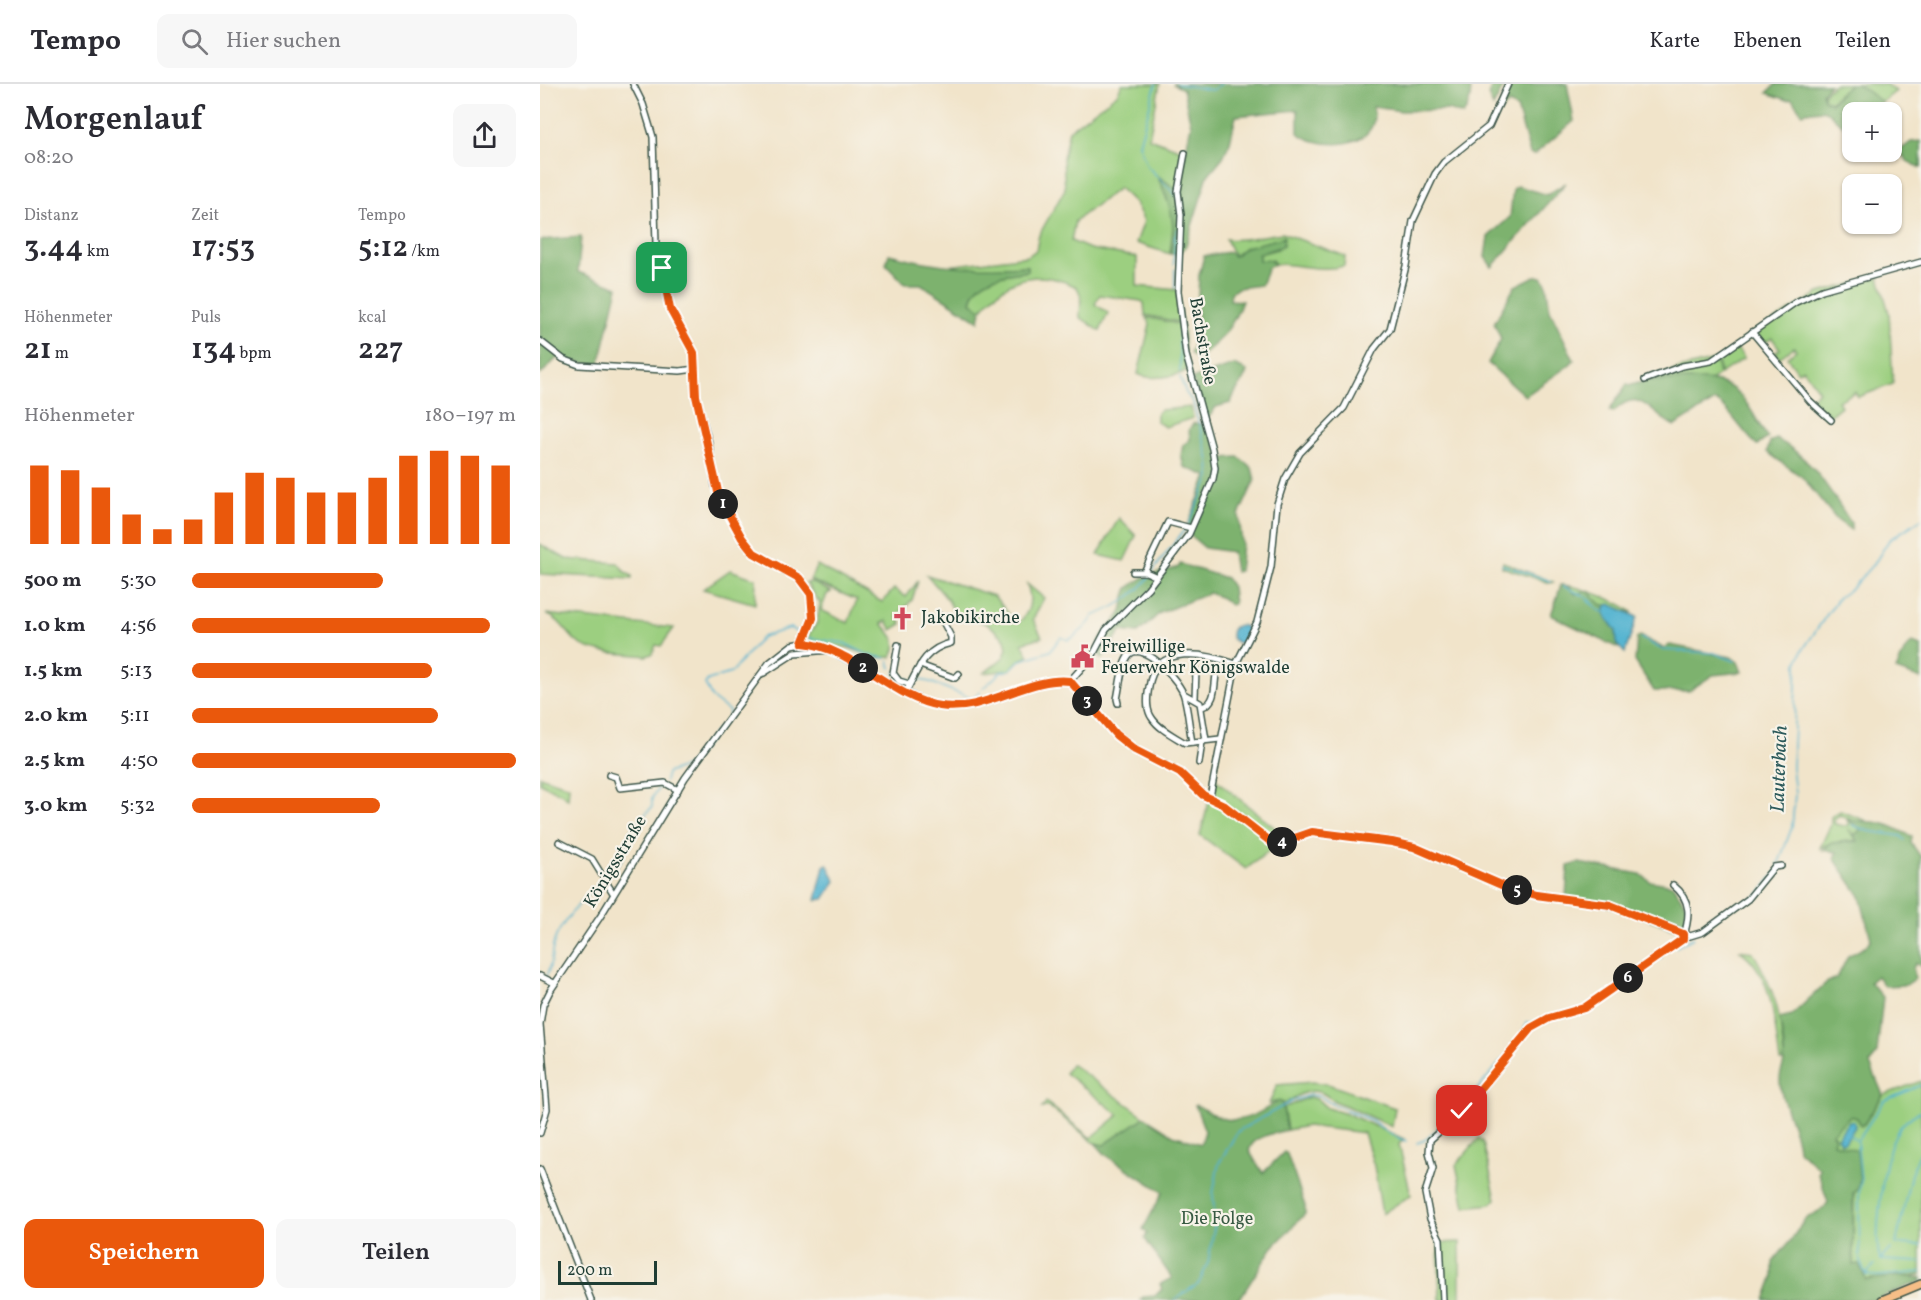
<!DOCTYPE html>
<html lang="de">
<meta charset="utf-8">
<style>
body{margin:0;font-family:Vollkorn,serif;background:#f7f7f7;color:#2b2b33;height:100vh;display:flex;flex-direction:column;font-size:22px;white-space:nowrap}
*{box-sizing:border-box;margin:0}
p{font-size:20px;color:#7c7c81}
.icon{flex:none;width:33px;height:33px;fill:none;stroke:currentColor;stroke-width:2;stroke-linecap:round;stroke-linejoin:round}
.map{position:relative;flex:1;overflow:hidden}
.panel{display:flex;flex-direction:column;background:#fff;width:540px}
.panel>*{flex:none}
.fabs{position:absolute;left:1302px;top:18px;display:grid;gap:12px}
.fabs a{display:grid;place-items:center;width:60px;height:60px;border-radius:12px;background:#fff;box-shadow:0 2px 4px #0004;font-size:30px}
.scale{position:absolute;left:18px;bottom:15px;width:99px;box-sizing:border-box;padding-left:6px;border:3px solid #1f3d34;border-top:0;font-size:16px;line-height:21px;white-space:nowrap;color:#1f3d34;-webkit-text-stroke:4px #f7f3e8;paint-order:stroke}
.pin{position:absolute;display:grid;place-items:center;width:51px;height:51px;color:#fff;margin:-26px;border-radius:12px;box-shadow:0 3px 9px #0006}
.km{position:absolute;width:30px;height:30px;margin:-15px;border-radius:50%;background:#222;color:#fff;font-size:16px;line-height:30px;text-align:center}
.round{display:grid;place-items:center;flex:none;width:63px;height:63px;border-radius:12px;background:#f7f7f7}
.summary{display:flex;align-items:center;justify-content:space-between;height:102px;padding:0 24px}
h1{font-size:33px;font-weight:600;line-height:45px}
.figures{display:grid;grid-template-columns:repeat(3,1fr);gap:9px;height:102px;padding:6px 24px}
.figures div{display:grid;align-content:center}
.figures b{font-size:30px;font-weight:600}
.figures small{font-size:16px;font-weight:400}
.figures p{font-size:16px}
.chart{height:168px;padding:12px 24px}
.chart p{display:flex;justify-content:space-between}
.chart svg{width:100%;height:108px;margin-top:6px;stroke:#ea580c;stroke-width:6}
.cta{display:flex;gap:12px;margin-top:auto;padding:12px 24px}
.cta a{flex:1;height:69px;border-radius:12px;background:#ea580c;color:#fff;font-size:24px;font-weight:600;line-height:69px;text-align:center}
.cta a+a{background:#f7f7f7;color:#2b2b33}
ul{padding:0 24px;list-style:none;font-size:20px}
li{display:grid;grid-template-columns:96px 72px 1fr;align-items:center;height:45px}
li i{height:15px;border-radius:8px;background:#ea580c}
header{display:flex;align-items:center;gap:36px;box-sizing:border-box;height:84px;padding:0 30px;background:#fff;border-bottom:2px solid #e1e1e2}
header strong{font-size:28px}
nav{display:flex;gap:33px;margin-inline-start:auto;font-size:21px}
.search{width:420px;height:54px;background:#f7f7f7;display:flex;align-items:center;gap:15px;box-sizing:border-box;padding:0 21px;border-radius:12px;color:#7c7c81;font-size:22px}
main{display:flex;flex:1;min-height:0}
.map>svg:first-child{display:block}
</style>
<header>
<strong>Tempo</strong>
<div class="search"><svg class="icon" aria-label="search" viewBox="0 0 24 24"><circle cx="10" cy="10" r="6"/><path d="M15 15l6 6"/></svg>Hier suchen</div>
<nav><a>Karte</a><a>Ebenen</a><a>Teilen</a></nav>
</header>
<main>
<section class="panel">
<div class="summary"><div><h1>Morgenlauf</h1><p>08:20</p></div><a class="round"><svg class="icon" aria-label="share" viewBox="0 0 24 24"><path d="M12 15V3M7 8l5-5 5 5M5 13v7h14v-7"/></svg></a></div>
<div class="figures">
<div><p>Distanz</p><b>3.44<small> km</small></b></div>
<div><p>Zeit</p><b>17:53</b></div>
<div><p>Tempo</p><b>5:12<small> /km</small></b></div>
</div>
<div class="figures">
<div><p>Höhenmeter</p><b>21<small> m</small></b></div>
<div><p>Puls</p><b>134<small> bpm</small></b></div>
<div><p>kcal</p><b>227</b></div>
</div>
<div class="chart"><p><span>Höhenmeter</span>180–197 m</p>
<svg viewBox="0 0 160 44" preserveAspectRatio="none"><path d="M5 44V12M15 44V14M25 44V21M35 44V32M45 44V38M55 44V34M65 44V23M75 44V15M85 44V17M95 44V23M105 44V23M115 44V17M125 44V8M135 44V6M145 44V8M155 44V12"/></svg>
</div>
<ul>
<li><b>500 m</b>5:30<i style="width:59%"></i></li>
<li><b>1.0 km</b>4:56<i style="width:92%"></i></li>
<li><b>1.5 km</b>5:13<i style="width:74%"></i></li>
<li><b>2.0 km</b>5:11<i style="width:76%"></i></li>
<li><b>2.5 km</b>4:50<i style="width:100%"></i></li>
<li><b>3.0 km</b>5:32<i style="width:58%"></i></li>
</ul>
<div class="cta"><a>Speichern</a><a>Teilen</a></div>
</section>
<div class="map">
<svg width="1381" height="1216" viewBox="0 0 1381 1216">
<rect width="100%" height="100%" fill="#f7f3e8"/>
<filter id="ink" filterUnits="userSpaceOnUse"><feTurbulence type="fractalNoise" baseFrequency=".0167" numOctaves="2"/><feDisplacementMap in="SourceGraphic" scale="12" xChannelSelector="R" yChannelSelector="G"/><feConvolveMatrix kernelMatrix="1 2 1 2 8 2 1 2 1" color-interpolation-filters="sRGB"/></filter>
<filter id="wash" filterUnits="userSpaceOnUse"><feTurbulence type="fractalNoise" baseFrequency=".008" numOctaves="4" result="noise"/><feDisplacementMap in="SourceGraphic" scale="24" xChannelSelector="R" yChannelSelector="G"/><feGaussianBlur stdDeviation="1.35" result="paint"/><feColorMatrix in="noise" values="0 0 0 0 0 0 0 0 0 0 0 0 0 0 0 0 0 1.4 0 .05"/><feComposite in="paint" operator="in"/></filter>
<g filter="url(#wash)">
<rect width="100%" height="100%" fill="#f1e4ca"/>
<!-- green -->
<g fill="#9ccf80" stroke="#5e865a" stroke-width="1.5">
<path d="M582 0H620L609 54 642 66 637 105 618 93 634 133 630 170 596 159 604 137 595 119 579 104 535 137 531 157 550 165 597 173V202L637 206 642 239 605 231 604 219 601 217 560 211 555 220 568 229 560 247 540 233 541 212 537 203C499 184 467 192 441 226L431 218C436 191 465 191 488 187V182L434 185 408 182 488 172 496 166 499 151 525 105 523 74 529 46 577 10Z"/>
<polygon points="1294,0 1309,0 1290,18 1284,15 1283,10"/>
<polygon points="1317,0 1345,0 1356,7 1342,18"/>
<path d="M742 149 805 172 804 182C781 188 759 180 735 180L732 176 719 177V170L738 165 728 158 706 163 694 172 686 155C701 158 725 151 742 149Z"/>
<polygon points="1339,193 1349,229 1353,300 1318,313 1315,308 1298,317 1301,322 1289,332 1270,315 1279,307 1263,285 1258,288 1247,273 1256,266 1254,263 1239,274 1235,268 1240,265 1232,254 1224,259 1215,248 1279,209"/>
<path d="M606 233 643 241 646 287C637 292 610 297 598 290L610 240Z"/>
<polygon points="1195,262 1204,274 1180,290 1178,276"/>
<polygon points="1176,276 1179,291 1170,297 1109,296 1138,285"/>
<polygon points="651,323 653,334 625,343 617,338 617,329 620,326"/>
<polygon points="579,434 596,452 584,477 558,471"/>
<polygon points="0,460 26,475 78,479 85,488 92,492 92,495 0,490"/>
<polygon points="963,478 1013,498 1010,499 962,483"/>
<path d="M277 481 342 518 354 505 366 513 378 497 372 516 357 532 362 540 352 546 347 537 342 539C351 551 362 558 351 573L337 574 309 564 270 558 269 550 277 539 280 519 266 499 272 498 291 508 287 510 281 526 308 539 317 516 270 496Z"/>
<polygon points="190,486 216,495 215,520 163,505"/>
<path d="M387 491 454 512 472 534 479 538C491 528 492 514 487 500L504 514 493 535 502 553 482 559 489 572 478 577 470 586 444 589 464 573 467 564 465 555 448 540 416 531 408 516Z"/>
<path d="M1021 501C1038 501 1083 519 1093 529L1068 521 1064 528Z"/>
<path d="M6 530 134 544 121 562 116 561 112 570 106 572C86 569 54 571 37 558 26 548 20 535 6 530Z"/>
<polygon points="0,692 29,702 28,715 22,710 0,699"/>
<polygon points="675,695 746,753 706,785 660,751"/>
<polygon points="1300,727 1325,736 1318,739 1299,731 1294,736 1295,740 1304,742 1309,741 1307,736 1322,746 1314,751 1308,745 1317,756 1291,759 1280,764 1291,740 1291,733"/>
<path d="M1199 866 1213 868C1236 909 1241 930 1244 977H1240C1234 940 1234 889 1199 866Z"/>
<polygon points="531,980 605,1033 562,1062 555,1059 508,1022 502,1024 506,1018 551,1054 579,1031 525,989"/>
<polygon points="1381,997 1381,1191 1326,1196 1319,1180 1313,1181 1314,1108 1293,1059 1291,1049 1310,1032 1317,1034 1321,1041 1324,1040 1343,1011"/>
<path d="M772 998 788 1000 855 1024 852 1043 804 1021C794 1019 790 1013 782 1009 769 1003 755 1013 745 1020L737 1017 729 1020 737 1001Z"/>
<polygon points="769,1013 777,1015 787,1024 810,1031 864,1055 859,1060 871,1111 842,1130 834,1082 824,1049 767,1042 747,1046 743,1024"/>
<polygon points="939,1054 943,1058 956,1115 951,1120 925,1123 916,1081"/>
<polygon points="920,1158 920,1216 900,1216 898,1159"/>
</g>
<!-- forest -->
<g fill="#7db26e" stroke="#4e7851" stroke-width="1.5">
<path d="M633 0H930C932 12 930 21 923 31L908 26 862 27 833 23C834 29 835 36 832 42 821 66 775 63 758 49V26L696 32 690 58 683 73 668 91 645 164 637 170H630C638 141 629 118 618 92L638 106 651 41 643 5Z"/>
<polygon points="953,0 965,0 953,23 948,11"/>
<polygon points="970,0 1027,0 1034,37 994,71 990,70 977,24 969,20 959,29"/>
<path d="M1236 0H1290L1282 9 1284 15 1291 19 1309 0H1317L1342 18 1332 28H1312L1311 46C1283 32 1297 21 1262 29L1252 15 1247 16 1227 9Z"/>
<polygon points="1381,57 1381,84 1367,77 1359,67 1371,58"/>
<polygon points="1026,99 952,183 945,173 948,153 970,133 973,105 978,102 1007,111"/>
<polygon points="41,153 38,188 78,203 59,282 17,274 0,291 0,156"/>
<path d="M744 153 743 162 719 170V177L728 175 735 180 728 184 721 201 698 204 691 209 690 216 702 217C693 243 680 258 657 275L650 269 656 255 659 191 664 172 689 168 694 172 706 163Z"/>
<path d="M349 170C401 184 434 185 488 182V187C465 191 436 191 431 218L441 226 439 237 381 200H365L346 180Z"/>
<polygon points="995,192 1002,193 1006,199 1010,226 1034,276 1028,282 985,312 948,279 961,255 954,239 975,202"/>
<path d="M694 281 707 287C704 300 694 305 691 319L676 323 667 336 652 295Z"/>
<path d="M1108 296C1138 300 1178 286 1200 311 1212 324 1218 340 1228 354L1217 361C1204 351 1187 321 1175 317L1135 342C1110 331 1100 300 1074 328L1069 327 1087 300 1089 302Z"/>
<polygon points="654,339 670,342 681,374 699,373 712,384 715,396 699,431 702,460 699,487 695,488 692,468 665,464 650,451 648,441 667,392 644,383 641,371 643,361 650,356 649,345"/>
<path d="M1236 355C1272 373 1290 407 1311 439V446L1297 436 1262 393 1227 368 1230 358Z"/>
<path d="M640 480 686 494 692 503 694 520 690 521 682 514 669 509 620 529 598 549 581 547 562 575C546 555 575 543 582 527 584 520 584 512 588 504L604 493 639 483Z"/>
<polygon points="1021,501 1030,504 1035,510 1048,507 1062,521 1066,521 1064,530 1076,547 1078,564 1011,531"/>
<polygon points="1100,552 1123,564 1130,561 1191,573 1198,578 1202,588 1173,591 1149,607 1114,607 1095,577 1097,554"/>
<polygon points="1372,559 1381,562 1381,595 1356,586 1365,566"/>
<path d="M1307 735C1319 739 1328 736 1340 739 1352 741 1361 748 1372 752L1371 759 1381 773V883L1376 879 1373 884 1375 895 1366 901 1344 902 1337 892 1330 898 1343 913 1337 969 1330 980 1343 1011 1324 1040 1321 1041 1317 1034 1310 1032 1292 1049 1295 1053 1293 1059 1317 1066 1320 1096 1317 1107 1313 1109V1181L1319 1180 1326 1196 1360 1192 1381 1194V1197L1334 1216H1225L1233 1194V1178L1251 1156 1265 1135 1284 1124 1288 1118 1278 1089 1280 1085 1258 1066C1257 1043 1241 1022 1240 998 1239 987 1244 984 1244 976 1245 962 1242 947 1239 934L1252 931 1286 899 1297 894 1308 872 1325 863 1331 855 1320 812 1294 774 1297 768 1282 766 1291 759 1318 757 1314 751 1321 746Z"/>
<polygon points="1039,779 1100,790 1110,797 1133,801 1148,824 1143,848 1079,824 1026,813 1028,782"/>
<path d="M738 1017 742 1019 747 1046C735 1049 712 1052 709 1067L723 1089 744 1068 747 1070 765 1122V1130L732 1164 699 1216H600L603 1213 615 1212 622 1205 620 1200 632 1194 605 1155 607 1149 603 1145 623 1108 566 1071 555 1059 564 1061 605 1033 633 1051 661 1060 665 1047 655 1021C664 1024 672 1031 681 1034 702 1041 723 1027 738 1017Z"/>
</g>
<!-- water -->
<g fill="#51b2d0" stroke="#387882" stroke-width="1.5">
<polygon points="1070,520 1097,533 1085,569 1077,561 1076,547 1064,530 1066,522"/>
<circle cx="700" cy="550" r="9"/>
<polygon points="287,780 296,797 284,815 276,816 284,782"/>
<polygon points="1309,1037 1314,1037 1315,1043 1305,1058 1301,1059 1297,1054"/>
</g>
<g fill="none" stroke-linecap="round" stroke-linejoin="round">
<!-- stream -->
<g stroke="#51b2d0" stroke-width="1.5">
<polyline points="616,0 599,60 607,82 636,111"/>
<polyline points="637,0 672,6 681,0"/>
<polyline points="634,180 635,152 638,145"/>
<polyline points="635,185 635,204"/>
<polyline points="639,238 640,288"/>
<polyline points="640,293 646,309 653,318 669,376 670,393 648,441"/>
<polyline points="962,481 970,483"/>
<polyline points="973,484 1011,497"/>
<polyline points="612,488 646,444"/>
<polyline points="1023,502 1048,514 1058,526 1064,528"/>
<polyline points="1047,516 1053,521"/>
<polyline points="268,554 304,559 328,571 346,574"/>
<polyline points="1101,554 1123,566 1174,569 1195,577"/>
<polyline points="349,577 351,584"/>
<polyline points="355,588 364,595 370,595"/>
<polyline points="376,595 390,598 433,615 440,608"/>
<path d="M443 604 461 588 470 586 479 577 510 567 521 553 528 556C537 552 551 539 553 532 573 525 597 511 610 492"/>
<polyline points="189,631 189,627 172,614 165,600 168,596 191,589 222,553 250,544 264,552"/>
<polyline points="125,697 127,689 150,681 178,644"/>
<polyline points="1312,741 1328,747 1361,752 1365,756"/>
<polyline points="1238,781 1252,743 1255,710 1252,683 1257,580 1262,567 1299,513 1311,505 1336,477 1349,456 1381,435"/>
<polyline points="67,794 82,775 91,746 112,723 112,714 120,702"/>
<polyline points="1209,817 1218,811 1238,786"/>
<polyline points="1136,863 1153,854"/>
<path d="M6 892C14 877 10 869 15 855 21 839 48 808 63 797"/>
<polyline points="1082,902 1122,873"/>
<polyline points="981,952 987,939 997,938"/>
<polyline points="1381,1001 1344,1017 1317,1057 1321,1097 1319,1110 1320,1177 1326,1191 1338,1192 1381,1188"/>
<polyline points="1309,1051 1316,1056"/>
<polyline points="877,1059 885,1056 923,1023 965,972"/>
<polyline points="1381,1067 1371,1090 1356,1160 1381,1161"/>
<polyline points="1341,1175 1351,1164"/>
<path d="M1340 1176C1333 1152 1344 1069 1357 1048 1363 1038 1371 1032 1381 1027"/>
<polyline points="1341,1176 1381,1178"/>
<polyline points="1326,1190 1335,1181"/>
<polyline points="634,1216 659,1199 668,1179 675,1139 673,1110 677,1088 679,1079 698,1047 752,1017 770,1011 780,1012 790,1019 833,1037 850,1050 866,1057"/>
</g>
</g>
</g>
<g filter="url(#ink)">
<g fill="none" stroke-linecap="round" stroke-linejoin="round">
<defs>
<g id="minor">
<polyline points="93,0 103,20 113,53 116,161 130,225 154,269 156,312 169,359 175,402 202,454 214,469 259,494 271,510 273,534 263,559"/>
<polyline points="1212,248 1270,317 1291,336"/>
<polyline points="0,257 23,275 39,281 140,287 155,285"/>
<polyline points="1105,296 1142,282 1171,277 1256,218 1282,206 1381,178"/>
<polyline points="593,488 606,488 617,493"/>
<polyline points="604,488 628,438 651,444"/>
<polyline points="358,561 353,589 359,597 369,600"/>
<polyline points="380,581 415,594 419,590"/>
<polyline points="224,589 255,569 289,566"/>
<polyline points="530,597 553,571 566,546 608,504 649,450 673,395 675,384 672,365 646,271 638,207 641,131 638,107 645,69"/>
<path d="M366 608C378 585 384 565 411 559V553L400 532"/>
<polyline points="644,610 660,619 666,656"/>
<polyline points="655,614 656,587"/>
<path d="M578 619 577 615C580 603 581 579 590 570 605 557 641 599 644 612 648 626 649 643 652 658"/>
<path d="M662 623C676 619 674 603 676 591"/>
<path d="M680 655 645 659C634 652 619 645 612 634 606 626 607 613 609 603 615 558 667 570 696 580"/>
<polyline points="659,679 662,658"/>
<polyline points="69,691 76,693 80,704 125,699 138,706"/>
<polyline points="670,713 696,580 717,538 731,483 737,420 745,395 760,369 804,324 834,265 850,245 866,182 873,137 895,90 904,78 949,42 968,0"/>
<polyline points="19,758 52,775 73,809"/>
<polyline points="0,892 14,899"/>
<path d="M0 1049 7 1025 0 940 3 921 10 907 60 833 145 694 229 579 252 561 263 559 284 563 384 618C438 638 484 591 530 597L576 651 595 666 641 689 663 711 682 720 733 759 772 748 852 757 874 763 966 803 995 811 1070 821 1150 852 1163 848 1208 815 1234 783 1241 782"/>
<polyline points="0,1085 51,1216"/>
<path d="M903 1216 900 1155 890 1135 885 1109 893 1084 889 1068 890 1056 928 1022 991 944 1009 934 1044 924 1143 855C1150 833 1152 816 1133 801"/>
</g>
<polyline id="major" points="1342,1216 1381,1200"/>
</defs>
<!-- minor casing -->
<use href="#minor" stroke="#3e564a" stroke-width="8"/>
<!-- major casing -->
<use href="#major" stroke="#3e564a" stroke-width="10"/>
<!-- minor -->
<use href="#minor" stroke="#fff" stroke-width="5"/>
<!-- major -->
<use href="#major" stroke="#f6be87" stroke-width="7"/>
</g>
</g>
<g fill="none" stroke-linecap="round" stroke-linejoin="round" filter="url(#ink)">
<defs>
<path id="route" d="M122 184 130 225 154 269 156 312 179 412 202 454 214 469 259 494 271 510 273 534 263 559C312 563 353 615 400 622 445 629 489 592 530 597L576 651 595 666 640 689 663 711 682 720 731 758 740 759 772 748 852 758 874 763 966 803 996 811 1070 821 1143 850V855L1044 924 1009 934 991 944 922 1027"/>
</defs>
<!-- route casing -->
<use href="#route" stroke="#fff" stroke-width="12"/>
<!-- route -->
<use href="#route" stroke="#ea580c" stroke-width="8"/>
</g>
<!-- icons -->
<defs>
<symbol id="church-bare" viewBox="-9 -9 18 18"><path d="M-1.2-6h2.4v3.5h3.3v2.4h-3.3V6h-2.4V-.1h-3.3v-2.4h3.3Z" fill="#d1495b" stroke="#f7f3e8" stroke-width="2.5" paint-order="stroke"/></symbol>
<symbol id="civic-bare" viewBox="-9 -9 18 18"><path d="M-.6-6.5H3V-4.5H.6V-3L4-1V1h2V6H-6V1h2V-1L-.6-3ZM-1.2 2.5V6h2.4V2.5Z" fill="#d1495b" stroke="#f7f3e8" stroke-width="2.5" paint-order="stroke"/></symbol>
</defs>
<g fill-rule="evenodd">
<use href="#church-bare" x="346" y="518" width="33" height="33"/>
<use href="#civic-bare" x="526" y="556" width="33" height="33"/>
</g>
<g text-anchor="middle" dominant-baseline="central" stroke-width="4.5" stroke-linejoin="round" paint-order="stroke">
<!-- street labels -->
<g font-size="18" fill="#1f3d34" stroke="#f7f3e8">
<text transform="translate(662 257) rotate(80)">Bachstraße</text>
<text transform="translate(76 778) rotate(-59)">Königsstraße</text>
</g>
<!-- poi labels -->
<g font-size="18" fill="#1f3d34" stroke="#f7f3e8" text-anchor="start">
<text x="381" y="534">Jakobikirche</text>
<text x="561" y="563">Freiwillige<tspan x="561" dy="21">Feuerwehr Königswalde</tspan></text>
</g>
<!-- park labels -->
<g font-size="18" fill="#385a43" stroke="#f7f3e8">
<text x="677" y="1135">Die Folge</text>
</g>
<!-- water labels -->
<g font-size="20" font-style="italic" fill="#2c5a5b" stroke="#f7f3e8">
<text transform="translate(1240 685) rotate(-88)">Lauterbach</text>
</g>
</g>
</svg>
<div class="fabs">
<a>+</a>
<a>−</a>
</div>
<div class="scale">200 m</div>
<div class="pin" style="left:122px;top:184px;background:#1e9e55"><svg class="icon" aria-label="arrive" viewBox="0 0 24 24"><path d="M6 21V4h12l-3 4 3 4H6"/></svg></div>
<div class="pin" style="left:922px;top:1027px;background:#d93025"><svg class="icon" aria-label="check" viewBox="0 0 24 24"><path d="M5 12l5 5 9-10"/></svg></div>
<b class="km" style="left:183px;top:420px">1</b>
<b class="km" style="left:323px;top:584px">2</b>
<b class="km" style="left:547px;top:617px">3</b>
<b class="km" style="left:742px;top:758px">4</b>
<b class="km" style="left:977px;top:806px">5</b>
<b class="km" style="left:1088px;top:894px">6</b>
</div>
</main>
